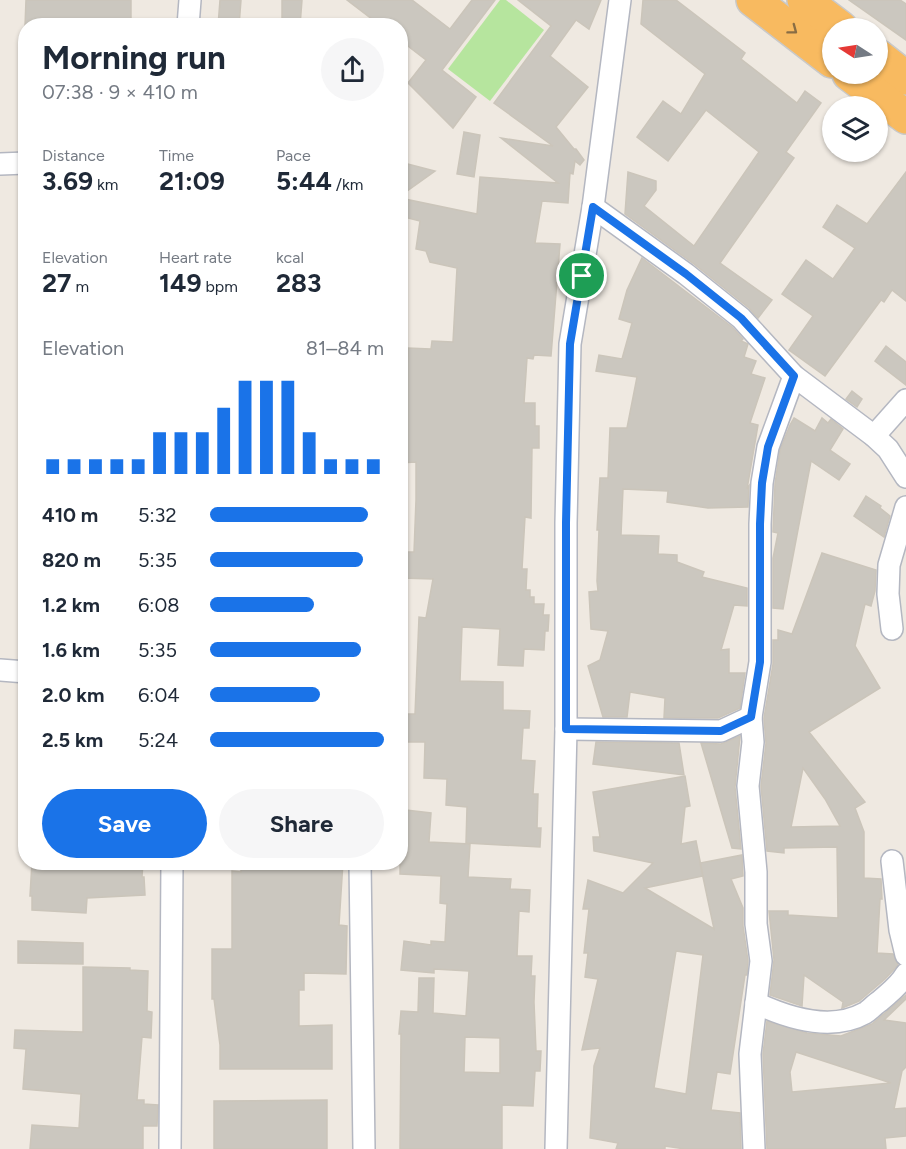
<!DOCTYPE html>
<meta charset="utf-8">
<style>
body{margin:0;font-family:Figtree,sans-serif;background:#f6f6f7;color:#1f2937;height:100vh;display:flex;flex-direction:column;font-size:22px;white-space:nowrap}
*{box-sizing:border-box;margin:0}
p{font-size:20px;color:#747a83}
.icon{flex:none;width:33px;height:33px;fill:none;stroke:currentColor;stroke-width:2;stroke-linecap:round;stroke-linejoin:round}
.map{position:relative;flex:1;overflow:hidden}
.panel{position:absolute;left:18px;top:18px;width:390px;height:852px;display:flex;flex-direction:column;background:#fff;border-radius:24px;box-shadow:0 2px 4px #0004}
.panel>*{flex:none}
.needle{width:39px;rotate:282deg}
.controls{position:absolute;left:822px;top:18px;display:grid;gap:12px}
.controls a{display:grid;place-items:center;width:66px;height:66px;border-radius:50%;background:#fff;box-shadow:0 2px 4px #0004;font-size:30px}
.pin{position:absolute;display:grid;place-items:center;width:51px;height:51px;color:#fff;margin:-26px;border:3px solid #fff;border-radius:50%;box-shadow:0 2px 6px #0007}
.round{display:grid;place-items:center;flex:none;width:63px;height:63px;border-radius:32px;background:#f6f6f7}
.head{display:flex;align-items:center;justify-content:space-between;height:102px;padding:0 24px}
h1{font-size:33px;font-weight:700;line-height:45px}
.metrics{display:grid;grid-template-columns:repeat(3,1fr);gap:9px;height:102px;padding:6px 24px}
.metrics div{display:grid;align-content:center}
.metrics b{font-size:26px;font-weight:700}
.metrics small{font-size:16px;font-weight:400}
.metrics p{font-size:16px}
.chart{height:168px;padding:12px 24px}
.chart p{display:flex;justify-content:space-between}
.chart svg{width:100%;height:108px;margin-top:6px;stroke:#1a73e8;stroke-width:6}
.button{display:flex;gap:12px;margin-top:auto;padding:12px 24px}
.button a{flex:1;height:69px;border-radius:36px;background:#1a73e8;color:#fff;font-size:24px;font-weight:700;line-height:69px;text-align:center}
.button a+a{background:#f6f6f7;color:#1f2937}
ul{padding:0 24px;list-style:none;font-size:20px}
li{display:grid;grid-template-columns:96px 72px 1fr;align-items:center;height:45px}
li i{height:15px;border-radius:8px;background:#1a73e8}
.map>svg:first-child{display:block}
</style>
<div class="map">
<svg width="906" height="1149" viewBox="0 0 906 1149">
<rect width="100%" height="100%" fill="#efe9e1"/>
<!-- green -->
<polygon fill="#b6e59e" points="500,0 506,0 544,30 490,101 448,69"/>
<!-- building -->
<g fill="#cbc7bf" stroke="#cbc5ba" stroke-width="1.5" fill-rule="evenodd">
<polygon points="26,0 131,0 131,23 111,23 111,26 25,26"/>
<polygon points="220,0 241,0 239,26 218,26"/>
<polygon points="282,0 302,0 300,26 282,26"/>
<polygon points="347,0 412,0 450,29 472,0 495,0 442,70 476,97 453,128 408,83 426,60 400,40 400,26 381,26"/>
<polygon points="518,0 601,0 589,29 576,20 550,56 588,87 556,127 574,149 576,149 584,160 580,165 575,161 573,174 570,173 568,203 542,201 535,243 560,244 551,356 534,355 533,359 527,358 524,403 535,403 535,426 539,426 539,448 532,448 531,518 525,517 522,569 527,569 526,590 530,590 530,597 534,597 534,604 544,604 543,615 549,615 548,631 545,631 544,650 524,649 523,666 498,665 500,629 462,627 460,681 503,682 503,710 530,711 529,728 523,728 521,760 535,761 533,794 538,794 537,828 541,828 540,847 466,843 467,807 446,805 447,779 424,778 425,742 400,742 400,714 415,714 419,617 426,618 433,579 401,578 403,552 414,552 416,500 416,462 400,463 400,389 406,389 408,348 431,349 432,341 453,342 457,268 430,262 426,251 416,249 420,221 400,216 400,198 477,214 480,177 558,183 501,138 553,146 494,103 551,26"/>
<polygon points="643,0 676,0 745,53 741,59 797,103 805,91 821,103 786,152 794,158 720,263 772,300 758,318 749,308 694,264 625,214 628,172 656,181 656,190 644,206 694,246 759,152 706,110 668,161 637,137 663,101 681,114 705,74 641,24"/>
<polygon points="849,0 900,0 906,4 906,40"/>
<polygon points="464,132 480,135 474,177 457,174"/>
<polygon points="400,162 435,171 400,196"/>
<polygon points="906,172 906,301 892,290 884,302 881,300 825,376 789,350 813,316 782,294 806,260 833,279 855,248 823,227 837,205 867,224"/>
<polygon points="642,258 732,327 743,339 741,341 748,344 744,357 756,361 751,374 765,378 750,423 758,425 747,489 749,486 748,507 708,508 667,502 668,491 623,489 621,535 659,536 658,554 677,555 677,562 704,572 702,577 747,588 747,606 734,605 721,650 729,649 729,673 745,673 740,708 718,718 664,718 665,698 630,692 627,717 603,717 588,666 600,660 608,631 591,629 589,592 598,591 597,581 599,530 597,530 600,478 608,478 610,428 627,428 637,377 596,371 599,355 622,359 632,323 619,319 627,290"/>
<polygon points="886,346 906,362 906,385 875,361"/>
<polygon points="852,391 862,399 857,407 846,399"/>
<polygon points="794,418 815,431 822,418 828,423 831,419 843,429 830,450 850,464 839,480 811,461 783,609 773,608 773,558 778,533 773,532 775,484 780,450 790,425"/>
<polygon points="866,496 881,506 880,508 890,516 884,537 854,516"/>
<path d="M822 553 876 570 875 591 871 606 865 604 855 646 880 688 809 732 865 802 855 808 864 832V878L881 879 882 899H880L877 953 893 954 898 965 885 979 859 1001 842 1008 843 1002 804 975 802 1006 770 995 774 960 769 911H788V915L838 918 837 847 784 848V853L767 851 761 786 766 743 764 718 773 664V640H778V630L792 634ZM803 768 825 799 840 826 791 827Z"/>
<polygon points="740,736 735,787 741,849 732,848 701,743 721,744"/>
<polygon points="596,742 679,743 684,775 593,764"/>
<path d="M685 776 690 806 685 807 681 844 696 841 703 876 645 888 714 929 700 863 742 855 743 876 731 879 743 908V926L748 961 747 975H745L730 1074 717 1072 711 1110 740 1113 741 1149H685L665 1146V1149H616L618 1143 590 1138 594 1066 600 1048 582 1050 598 979 585 977 588 953H584L589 909H583L588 880 623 893 653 863 594 851 593 837H600L593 792ZM676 951 703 955 686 1094 654 1088Z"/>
<path d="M406 810 431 813 429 842 470 844 468 877 511 879 510 889 530 890 529 912 519 911 517 956H532L531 976H535L534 1002 536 1051H541L540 1071H535L533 1106 502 1105V1149H400L401 1034H399L401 1011 418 1012 419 978H434L433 1013 466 1016 469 971 434 969V973L401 970 404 941 431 945V941L445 942 447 904 440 903 441 876 400 874V855H402ZM465 1037 500 1038V1073L464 1072Z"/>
<polygon points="32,862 143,862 142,877 144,877 145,895 87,898 86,913 32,910 32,896 30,896"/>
<polygon points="241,862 343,862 339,925 347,926 346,974 304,973 304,990 299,990 299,1026 332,1025 332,1069 220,1069 220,1045 214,999 212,999 212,949 232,949 232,871 241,872"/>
<polygon points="18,941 83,943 83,964 18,963"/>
<polygon points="83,967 130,968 130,970 148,971 147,1011 152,1012 151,1038 142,1037 137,1100 144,1100 144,1104 158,1105 157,1126 143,1126 143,1149 30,1149 32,1125 79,1128 81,1094 23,1089 26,1049 14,1048 15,1030 83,1032"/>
<path d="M906 995V999L884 1020 906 1023V1067L902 1071 894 1109 906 1108V1136L885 1138 886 1149H767L763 1054 767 1021 807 1033 841 1036 872 1024ZM796 1052 891 1083 792 1092 790 1072Z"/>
<polygon points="327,1100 327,1149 214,1149 214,1101"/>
</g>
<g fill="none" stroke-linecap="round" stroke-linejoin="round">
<defs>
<g id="minor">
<polyline points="188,26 190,0"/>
<polyline points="0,164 26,163"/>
<polyline points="593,207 686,274 741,318 794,376 874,436 888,449 906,477"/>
<polyline points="874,436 906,400"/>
<polyline points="892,629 888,594 889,565 906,507"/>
<polyline points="0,670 26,672"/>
<polyline points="566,729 721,731 751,717"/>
<polyline points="892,861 900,930 906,955"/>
<polyline points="360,862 364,1149"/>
<path d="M756 1003C788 1018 831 1032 865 1013 870 1010 875 1004 880 1001 890 992 899 986 906 974"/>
<polyline points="170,1149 172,862"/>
<polyline points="556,1149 566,729 566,523 570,344 593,207 620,0"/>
<polyline points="754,1149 750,1054 761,961 756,924 756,872 748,786 753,742 751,717 760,662 760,524 762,483 768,447 794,376"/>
</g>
<g id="trunk">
<polyline points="753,0 832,61"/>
<polyline points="804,0 841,28"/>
<polyline points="878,56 906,78"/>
<polyline points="849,74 906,117"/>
</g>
</defs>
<!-- minor casing -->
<use href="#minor" stroke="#b4b7c1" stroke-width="24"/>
<!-- trunk casing -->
<use href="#trunk" stroke="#c9c9c9" stroke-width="36"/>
<!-- minor -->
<use href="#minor" stroke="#fff" stroke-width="21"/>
<!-- trunk -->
<use href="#trunk" stroke="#f8ba60" stroke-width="33"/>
</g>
<!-- one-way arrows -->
<defs><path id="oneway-chevron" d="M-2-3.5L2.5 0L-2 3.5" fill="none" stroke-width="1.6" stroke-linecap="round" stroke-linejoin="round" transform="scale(1.5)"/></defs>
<use stroke="#896d44" href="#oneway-chevron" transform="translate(793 30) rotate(37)"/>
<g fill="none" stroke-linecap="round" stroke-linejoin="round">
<defs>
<polygon id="route" points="593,207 686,274 741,318 794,376 768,447 762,483 760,524 760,662 751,717 721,731 566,729 566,523 570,344"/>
</defs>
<!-- route casing -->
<use href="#route" stroke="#fff" stroke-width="12"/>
<!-- route -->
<use href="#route" stroke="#1a73e8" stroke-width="8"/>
</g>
</svg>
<div class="controls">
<a><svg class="needle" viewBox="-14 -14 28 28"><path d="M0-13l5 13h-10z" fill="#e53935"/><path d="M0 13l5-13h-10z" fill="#747a83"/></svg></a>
<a><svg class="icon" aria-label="layers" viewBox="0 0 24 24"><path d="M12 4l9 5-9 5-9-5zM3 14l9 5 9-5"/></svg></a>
</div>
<div class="pin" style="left:582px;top:276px;background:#1e9e55"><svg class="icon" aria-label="arrive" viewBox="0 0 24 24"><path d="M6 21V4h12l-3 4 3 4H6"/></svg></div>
<section class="panel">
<div class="head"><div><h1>Morning run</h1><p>07:38 · 9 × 410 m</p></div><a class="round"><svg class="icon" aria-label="share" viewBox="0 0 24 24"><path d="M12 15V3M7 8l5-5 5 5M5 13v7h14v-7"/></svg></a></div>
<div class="metrics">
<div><p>Distance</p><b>3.69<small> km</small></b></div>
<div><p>Time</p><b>21:09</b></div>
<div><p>Pace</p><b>5:44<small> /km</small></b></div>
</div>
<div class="metrics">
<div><p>Elevation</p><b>27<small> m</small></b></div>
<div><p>Heart rate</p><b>149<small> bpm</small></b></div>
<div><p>kcal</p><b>283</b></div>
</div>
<div class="chart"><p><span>Elevation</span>81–84 m</p>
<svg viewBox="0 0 160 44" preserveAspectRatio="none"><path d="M5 44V38M15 44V38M25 44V38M35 44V38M45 44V38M55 44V27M65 44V27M75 44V27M85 44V17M95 44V6M105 44V6M115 44V6M125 44V27M135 44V38M145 44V38M155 44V38"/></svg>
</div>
<ul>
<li><b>410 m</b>5:32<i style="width:91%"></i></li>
<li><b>820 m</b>5:35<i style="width:88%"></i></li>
<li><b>1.2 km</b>6:08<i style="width:60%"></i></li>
<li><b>1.6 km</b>5:35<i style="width:87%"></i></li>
<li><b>2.0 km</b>6:04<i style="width:63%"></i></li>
<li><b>2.5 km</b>5:24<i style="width:100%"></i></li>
</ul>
<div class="button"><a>Save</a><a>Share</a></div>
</section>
</div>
